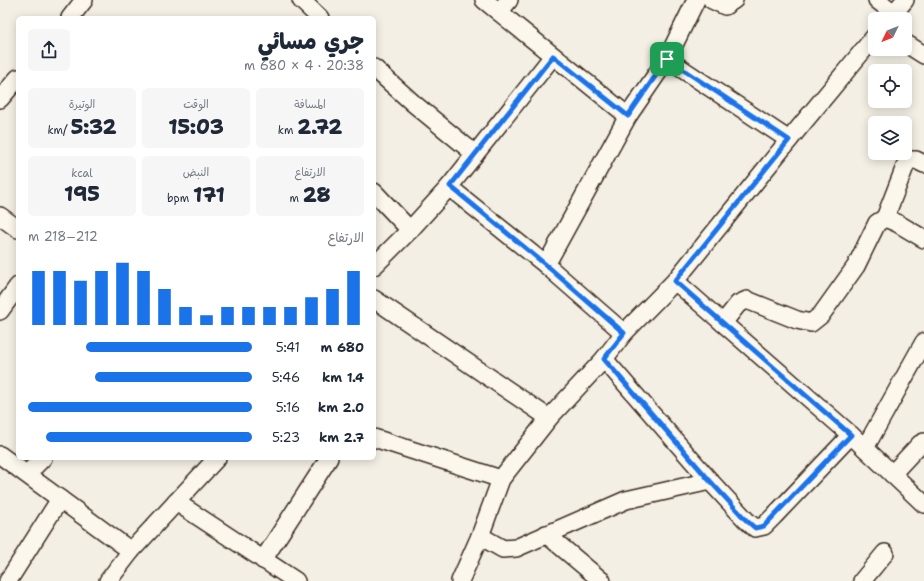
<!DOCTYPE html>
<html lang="ar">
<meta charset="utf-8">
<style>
body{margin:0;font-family:"Shantell Sans","Playpen Sans Arabic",sans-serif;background:#f6f6f7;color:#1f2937;direction:rtl;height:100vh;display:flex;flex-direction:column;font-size:15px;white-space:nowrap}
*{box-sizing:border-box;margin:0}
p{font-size:13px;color:#747a83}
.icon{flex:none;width:22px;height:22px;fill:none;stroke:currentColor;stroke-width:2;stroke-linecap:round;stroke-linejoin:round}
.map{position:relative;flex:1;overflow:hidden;direction:ltr}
.drawer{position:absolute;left:16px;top:16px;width:360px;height:444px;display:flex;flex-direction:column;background:#fff;border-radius:6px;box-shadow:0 2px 10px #0003;direction:rtl}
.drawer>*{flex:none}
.needle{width:26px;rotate:227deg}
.fabs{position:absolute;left:868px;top:12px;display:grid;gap:8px}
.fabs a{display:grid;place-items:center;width:44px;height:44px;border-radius:6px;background:#fff;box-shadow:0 2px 10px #0003;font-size:20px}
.pin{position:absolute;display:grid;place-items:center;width:34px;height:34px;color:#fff;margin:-17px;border-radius:8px;box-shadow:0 2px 6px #0006}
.round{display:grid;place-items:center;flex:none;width:42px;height:42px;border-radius:6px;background:#f6f6f7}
.headline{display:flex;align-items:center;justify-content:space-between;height:68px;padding:0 12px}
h1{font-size:22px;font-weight:800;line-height:30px}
.figures{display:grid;grid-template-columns:repeat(3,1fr);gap:6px;height:68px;padding:4px 12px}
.figures div{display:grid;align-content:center;border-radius:6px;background:#f6f6f7;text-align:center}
.figures b{font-size:20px;font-weight:800}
.figures small{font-size:11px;font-weight:400}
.figures p{font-size:11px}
.chart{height:112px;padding:8px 12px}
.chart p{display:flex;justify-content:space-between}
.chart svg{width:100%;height:72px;margin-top:4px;stroke:#1a73e8;stroke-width:6}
ul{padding:0 12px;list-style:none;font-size:13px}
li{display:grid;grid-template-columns:64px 48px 1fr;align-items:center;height:30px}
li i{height:10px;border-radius:5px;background:#1a73e8}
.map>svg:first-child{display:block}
</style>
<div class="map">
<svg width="924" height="581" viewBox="0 0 924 581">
<rect width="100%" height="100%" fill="#f3efe4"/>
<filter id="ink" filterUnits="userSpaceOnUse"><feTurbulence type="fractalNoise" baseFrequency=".025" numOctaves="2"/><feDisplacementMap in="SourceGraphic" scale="8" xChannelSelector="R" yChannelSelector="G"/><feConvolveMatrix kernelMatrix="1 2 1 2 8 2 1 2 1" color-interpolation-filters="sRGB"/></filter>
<g filter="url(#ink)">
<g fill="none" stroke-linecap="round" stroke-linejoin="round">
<defs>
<g id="minor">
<polyline points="301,0 320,18"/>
<polyline points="484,0 628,116"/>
<polyline points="712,0 725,6 734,0"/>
<polyline points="877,0 894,13"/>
<polyline points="499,12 509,0"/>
<polyline points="70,18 84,0"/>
<polyline points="889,19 905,0"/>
<polyline points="905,43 924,55"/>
<polyline points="667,59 789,140"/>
<polyline points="374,68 413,103 475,154"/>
<polyline points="0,99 18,78"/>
<polyline points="449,187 546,265 624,333"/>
<polyline points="374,192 410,230"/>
<polyline points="0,216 18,229"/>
<polyline points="885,218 906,164 910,160 916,160 924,164"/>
<polyline points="546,265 628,116 667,59 696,0"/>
<polyline points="374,266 410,230 449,187 553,56"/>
<polyline points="675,281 851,435 924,504"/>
<polyline points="374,299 549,418"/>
<polyline points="0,311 18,286"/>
<polyline points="723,323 738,304 747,300 797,320 811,323 821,315 856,266 877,223 885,218 897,223 924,239"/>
<polyline points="604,359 710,481 746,520 755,528 764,526 774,516 851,435"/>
<polyline points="374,438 501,479"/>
<polyline points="865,448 924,342"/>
<polyline points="0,455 131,551"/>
<polyline points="27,474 43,458"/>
<polyline points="892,474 920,444 924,442"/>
<polyline points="176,502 296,581"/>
<polyline points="546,534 602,581"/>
<polyline points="480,536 503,549 516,548 626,500 710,481"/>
<polyline points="263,560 329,458"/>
<polyline points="8,581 60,499"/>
<polyline points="108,581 131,551 217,458"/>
<polyline points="460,581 480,536 501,479 549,418 604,359 624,333 675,281 789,140 875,36"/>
<polyline points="862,581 885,553"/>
</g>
</defs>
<!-- minor casing -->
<use href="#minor" stroke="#3b2a1e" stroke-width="20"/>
<!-- minor -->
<use href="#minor" stroke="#fbf7ec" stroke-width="17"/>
</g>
</g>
<g fill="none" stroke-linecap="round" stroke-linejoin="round" filter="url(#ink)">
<defs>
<polygon id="route" points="553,56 628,116 667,59 789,140 675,281 851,435 764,526 755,528 746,520 710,481 604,359 624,333 546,265 450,186"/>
</defs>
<!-- route casing -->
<use href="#route" stroke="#fff" stroke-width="8"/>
<!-- route -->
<use href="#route" stroke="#1a73e8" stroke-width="5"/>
</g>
</svg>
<div class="fabs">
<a><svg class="needle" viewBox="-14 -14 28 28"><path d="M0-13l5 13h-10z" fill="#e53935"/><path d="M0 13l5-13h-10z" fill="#747a83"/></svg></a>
<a><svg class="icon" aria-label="locate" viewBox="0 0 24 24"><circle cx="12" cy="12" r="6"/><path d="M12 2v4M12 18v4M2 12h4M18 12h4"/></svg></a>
<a><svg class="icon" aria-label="layers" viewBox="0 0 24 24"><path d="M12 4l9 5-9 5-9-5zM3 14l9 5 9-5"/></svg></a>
</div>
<div class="pin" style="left:667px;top:59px;background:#1e9e55"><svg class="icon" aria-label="arrive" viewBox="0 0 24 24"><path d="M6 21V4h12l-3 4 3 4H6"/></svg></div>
<section class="drawer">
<div class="headline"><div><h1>جري مسائي</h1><p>20:38 · 4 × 680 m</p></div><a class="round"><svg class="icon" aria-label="share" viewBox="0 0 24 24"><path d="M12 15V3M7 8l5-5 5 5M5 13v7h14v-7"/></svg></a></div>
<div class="figures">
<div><p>المسافة</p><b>2.72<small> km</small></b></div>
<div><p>الوقت</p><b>15:03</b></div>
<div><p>الوتيرة</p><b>5:32<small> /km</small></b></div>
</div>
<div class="figures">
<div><p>الارتفاع</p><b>28<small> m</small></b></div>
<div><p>النبض</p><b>171<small> bpm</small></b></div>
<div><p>kcal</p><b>195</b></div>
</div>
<div class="chart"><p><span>الارتفاع</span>212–218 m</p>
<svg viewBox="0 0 160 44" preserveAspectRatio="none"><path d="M5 44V11M15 44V11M25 44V17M35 44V11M45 44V6M55 44V11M65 44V22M75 44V33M85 44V38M95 44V33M105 44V33M115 44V33M125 44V33M135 44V27M145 44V22M155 44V11"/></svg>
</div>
<ul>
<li><b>680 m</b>5:41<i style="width:74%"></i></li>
<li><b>1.4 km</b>5:46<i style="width:70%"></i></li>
<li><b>2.0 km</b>5:16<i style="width:100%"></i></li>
<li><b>2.7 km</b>5:23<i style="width:92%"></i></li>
</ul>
</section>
</div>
